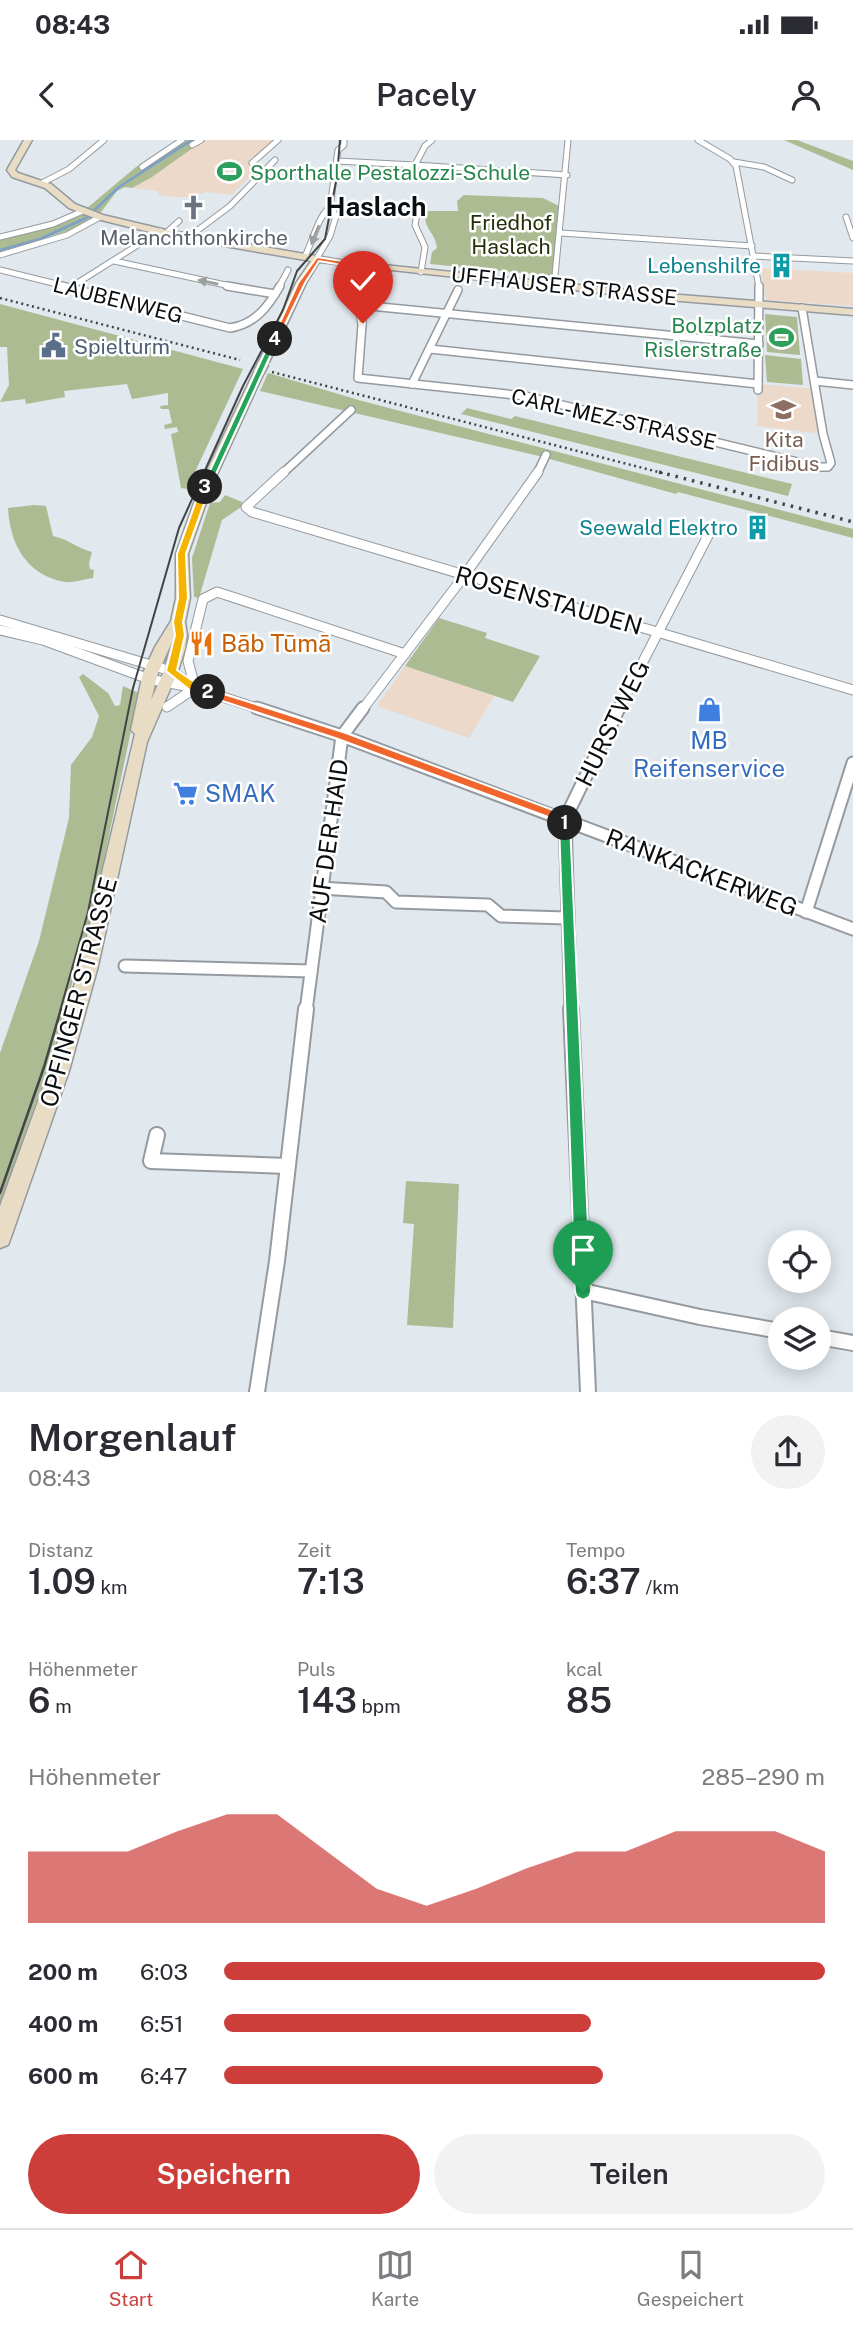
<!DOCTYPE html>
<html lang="de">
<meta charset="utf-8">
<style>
body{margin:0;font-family:"Public Sans",sans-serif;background:#f2f2f3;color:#2b2b33;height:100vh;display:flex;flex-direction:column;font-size:26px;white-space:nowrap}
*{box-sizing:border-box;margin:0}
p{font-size:23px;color:#7c7c81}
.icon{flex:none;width:38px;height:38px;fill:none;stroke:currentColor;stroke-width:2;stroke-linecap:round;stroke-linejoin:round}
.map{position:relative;height:1252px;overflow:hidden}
.panel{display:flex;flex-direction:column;background:#fff;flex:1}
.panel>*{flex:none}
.buttons{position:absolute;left:768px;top:1090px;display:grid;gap:14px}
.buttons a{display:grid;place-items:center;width:63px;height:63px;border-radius:50%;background:#fff;box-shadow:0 4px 18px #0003;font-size:35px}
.pin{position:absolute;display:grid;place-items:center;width:60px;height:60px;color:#fff;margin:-72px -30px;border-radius:50% 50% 50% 0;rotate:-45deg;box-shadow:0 0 7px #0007}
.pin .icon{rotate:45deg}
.km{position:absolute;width:35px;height:35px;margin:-18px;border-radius:50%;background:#222;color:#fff;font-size:19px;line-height:35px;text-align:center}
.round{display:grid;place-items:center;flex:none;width:74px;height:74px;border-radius:37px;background:#f2f2f3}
.headline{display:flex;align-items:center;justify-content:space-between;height:119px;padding:0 28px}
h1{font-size:38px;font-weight:600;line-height:52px}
.figures{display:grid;grid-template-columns:repeat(3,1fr);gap:10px;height:119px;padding:7px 28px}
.figures div{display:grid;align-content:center}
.figures b{font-size:35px;font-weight:600}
.figures small{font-size:19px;font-weight:400}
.figures p{font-size:19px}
.chart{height:196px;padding:14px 28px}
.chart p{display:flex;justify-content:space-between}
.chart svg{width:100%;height:126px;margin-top:7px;fill:#cd3e3b;opacity:.7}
.cta{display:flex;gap:14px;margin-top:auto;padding:14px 28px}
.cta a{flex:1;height:80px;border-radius:42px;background:#cd3e3b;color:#fff;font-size:28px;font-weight:600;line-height:80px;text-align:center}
.cta a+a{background:#f2f2f3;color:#2b2b33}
ul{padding:0 28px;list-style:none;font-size:23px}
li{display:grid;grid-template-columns:112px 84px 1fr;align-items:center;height:52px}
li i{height:18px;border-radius:9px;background:#cd3e3b}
.status{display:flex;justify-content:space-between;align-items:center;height:49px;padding:0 35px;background:#fff;direction:ltr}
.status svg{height:19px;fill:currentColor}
header{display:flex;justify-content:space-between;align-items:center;height:91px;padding:0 28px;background:#fff;font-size:32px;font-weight:600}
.dock{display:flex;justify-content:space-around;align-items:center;height:98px;border-top:2px solid #e1e1e2;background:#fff;font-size:19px;color:#7c7c81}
.dock a{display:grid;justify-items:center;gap:4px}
.dock .selected{color:#cd3e3b}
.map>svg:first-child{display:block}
</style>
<div class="status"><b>08:43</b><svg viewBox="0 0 49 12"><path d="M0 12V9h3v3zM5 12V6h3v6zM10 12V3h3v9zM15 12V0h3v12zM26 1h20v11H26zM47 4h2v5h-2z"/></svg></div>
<header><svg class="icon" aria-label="back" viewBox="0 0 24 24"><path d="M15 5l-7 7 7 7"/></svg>Pacely<svg class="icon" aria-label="person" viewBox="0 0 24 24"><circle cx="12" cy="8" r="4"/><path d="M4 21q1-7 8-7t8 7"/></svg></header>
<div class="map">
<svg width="853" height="1252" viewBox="0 0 853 1252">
<rect width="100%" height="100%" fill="#e1e8ee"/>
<!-- education -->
<g fill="#ecd9c9">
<polygon points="204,0 275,0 250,24 261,25 232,55 206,52 189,57 175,57 159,55 158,51 132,48"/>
<polygon points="761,128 853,133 853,166 766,160"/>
<polygon points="758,244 817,249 823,294 757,286"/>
<polygon points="405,526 494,556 469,598 377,566"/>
</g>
<!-- green -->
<g fill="#adbb93">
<polygon points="179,0 204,0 152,37 132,48 125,47 117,51 101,72 78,88 0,111 0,99 80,74 136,27"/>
<polygon points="784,0 797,0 853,21 853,30"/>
<path d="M464 55 543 58 559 66 553 136 430 124 432 112 437 108C436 93 420 86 427 71H458L457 61Z"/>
<polygon points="0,164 243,229 187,349 181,348 171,294 178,292 177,287 165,289 164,285 172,283 169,269 161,269 160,266 168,265 168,253 132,259 127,244 64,251 65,257 26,264 25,259 0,262 9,245 7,207 0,207"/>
<polygon points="765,174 797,177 800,215 767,212"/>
<polygon points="765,215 801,219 803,245 767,242"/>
<polygon points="268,233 362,261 853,389 853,398 678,352 676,354 539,316 260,251"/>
<polygon points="467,268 511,279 515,276 792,344 788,356 461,274"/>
<polygon points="225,355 242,362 241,367 222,380 199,458 194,457 192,418 210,363 220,362"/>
<path d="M34 365 46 366 53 396C68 399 77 408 92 412L89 423 90 429 94 430 93 438C85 439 73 443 65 442 26 435 10 404 8 368Z"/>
<polygon points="439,478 487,493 485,498 540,516 513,562 405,526"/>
<polygon points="83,534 108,553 115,566 120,565 123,546 139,553 93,771 47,931 0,1064 0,913 39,801 69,678 71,625 92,597 99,576 79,537"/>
<polygon points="406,1041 459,1044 453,1188 407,1185 414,1084 403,1083"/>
</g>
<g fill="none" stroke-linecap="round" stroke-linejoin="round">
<!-- stream -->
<polyline stroke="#7aa1c9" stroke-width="2.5" points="0,110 40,99 86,78 119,47 192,0"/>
<defs>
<g id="street-far4">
<polyline points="432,0 425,6 415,25 567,35"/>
<polyline points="698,0 730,19 736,26 759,147"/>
<polyline points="192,5 201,0"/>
<polyline points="337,21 415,25"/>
<polyline points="734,22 764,27 792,40"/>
<polyline points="252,23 278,0"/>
<polyline points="142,27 182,0"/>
<polyline points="42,43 69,29 104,0"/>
<polyline points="417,74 415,85 425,107 421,132"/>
<polyline points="846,77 853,98"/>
<polyline points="166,93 179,81"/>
<polyline points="561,93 752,106"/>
<polyline points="190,96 230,66 275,20"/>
<polyline points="0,97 53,84 83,71"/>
<polyline points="0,115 67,95 100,77"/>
<path d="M305 116C313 101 317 78 330 67L338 10 344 5V0"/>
<polyline points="754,116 853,121"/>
<polyline points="317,118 330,96 336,76 330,67"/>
<polyline points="114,121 235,147"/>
<polyline points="345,124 354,147"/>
<polyline points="0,130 69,147"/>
<polyline points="554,146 568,0"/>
<polyline points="71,147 160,91"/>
<polyline points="279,147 288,130"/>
</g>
<g id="street-far3">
<path d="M62 146 230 188C255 184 268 167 280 146"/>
<polyline points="227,146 275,154"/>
<polyline points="354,146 360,164 362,185 358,238 525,256 818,327 828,327 831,323 823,294 802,168"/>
<polyline points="70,148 74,146"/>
<polyline points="360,165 759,204"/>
<polyline points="430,209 758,244"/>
<polyline points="815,241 853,245"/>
<polyline points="412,244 458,150"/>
<polyline points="758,250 759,146"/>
<polyline points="282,334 351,270"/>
<polyline points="537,334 546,315"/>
</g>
<g id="street-far2">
<polyline points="284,332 246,367 252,372 853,550"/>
<polyline points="0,480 171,531 194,547"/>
<polyline points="0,490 43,500 149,539 195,548 263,570"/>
<polyline points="195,548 188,521 203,459 217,452 405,514"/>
<polyline points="167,567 195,548"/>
<polyline points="362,570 464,436 538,332"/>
<polyline points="618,570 712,388"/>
</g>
<g id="street-far1">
<polyline points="257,568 342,596 853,789"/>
<polyline points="320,748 386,752 396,762 488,765 501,776 567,778"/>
<polyline points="806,772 853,623"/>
<polyline points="125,826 311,831"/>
<polyline points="306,871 342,596 363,568"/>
<polyline points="571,871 565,679 619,568"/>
</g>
<g id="street">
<polyline points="571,869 588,1252"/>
<polyline points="157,995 151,1021 287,1026"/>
<polyline points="583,1151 700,1177 780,1191"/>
<polyline points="819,1197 853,1203"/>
<polyline points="257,1252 277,1121 306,869"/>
</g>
<g id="secondary">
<polygon points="24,0 32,0 15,30 18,33 51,44 75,64 103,75 166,90 345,121 656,153 853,169 853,175 656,159 319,122 306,143 269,222 264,225 259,222 296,143 311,121 166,96 97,79 69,68 45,48 12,37 7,30"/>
<path d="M255 230 264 232 213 343 188 414 190 458 185 482 187 495 185 509 178 531 147 602 98 826 69 931 11 1097 8 1105 0 1108V1066L49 931 80 826 135 594 131 590 143 533 155 507 171 481 176 458V414L201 343ZM172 502 164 531 151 560 158 533Z"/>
</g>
</defs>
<!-- street-far4 casing -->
<use href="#street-far4" stroke="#949aa0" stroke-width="7"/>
<!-- street-far3 casing -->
<use href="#street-far3" stroke="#949aa0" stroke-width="10"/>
<!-- street-far2 casing -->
<use href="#street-far2" stroke="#949aa0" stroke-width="11"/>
<!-- street-far1 casing -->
<use href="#street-far1" stroke="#949aa0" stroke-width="15"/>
<!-- street casing -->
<use href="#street" stroke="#949aa0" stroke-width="18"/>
<!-- secondary casing -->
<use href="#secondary" stroke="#949aa0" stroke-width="3"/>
<!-- street-far4 -->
<use href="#street-far4" stroke="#fff" stroke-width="5"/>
<!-- street-far3 -->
<use href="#street-far3" stroke="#fff" stroke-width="7"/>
<!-- street-far2 -->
<use href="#street-far2" stroke="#fff" stroke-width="9"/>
<!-- street-far1 -->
<use href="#street-far1" stroke="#fff" stroke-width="11"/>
<!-- street -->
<use href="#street" stroke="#fff" stroke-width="14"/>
<!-- secondary -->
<use href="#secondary" fill="#e8ddc4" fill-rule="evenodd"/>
<!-- tram-far1 -->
<polyline stroke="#414548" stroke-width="2" points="60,871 88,772 133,548 179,388 243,246 283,170 297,131 325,99 337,36 340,0"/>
<!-- tram -->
<polyline stroke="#414548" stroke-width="2.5" points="0,1053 44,927 61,869"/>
<!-- rail-far1 -->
<g stroke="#414548" stroke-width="2.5" stroke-dasharray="2 3.5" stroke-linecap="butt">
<polyline points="0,158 240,220"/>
<polyline points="272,232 666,334"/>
</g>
<!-- rail -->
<polyline stroke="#414548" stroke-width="3.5" stroke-dasharray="2.5 6" stroke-linecap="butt" points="659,332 853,382"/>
<defs>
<polyline id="secondary-bridge" points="259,232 264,222"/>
</defs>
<!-- secondary-bridge casing -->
<use href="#secondary-bridge" stroke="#949aa0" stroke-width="13" stroke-linecap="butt"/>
<!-- secondary-bridge -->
<use href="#secondary-bridge" stroke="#e8ddc4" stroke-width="10"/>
</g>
<!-- one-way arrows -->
<defs><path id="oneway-solid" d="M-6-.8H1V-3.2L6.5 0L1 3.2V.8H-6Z" transform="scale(1.75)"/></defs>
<g fill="#9d9f9f">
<use href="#oneway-solid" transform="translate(315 95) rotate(112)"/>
<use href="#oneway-solid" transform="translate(208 142) rotate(-168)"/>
</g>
<!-- split-1 -->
<polygon fill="#22a559" stroke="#fff" stroke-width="2" points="565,678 570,683 591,1152 589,1157 583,1160 577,1157 575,1152 559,683"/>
<!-- split-2 -->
<polygon fill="#f0652b" stroke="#fff" stroke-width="2" points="208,549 346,593 569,676 569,686 560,686 559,681 338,599 204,555 203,552"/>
<!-- split-3 -->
<polygon fill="#f5b400" stroke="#fff" stroke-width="2" points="205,344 210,347 186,414 188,458 183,482 185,495 177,530 199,545 212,550 214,552 208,556 191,551 166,531 175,495 173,482 178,458 177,414 201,347"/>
<!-- split-4 -->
<polygon fill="#22a559" stroke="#fff" stroke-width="2" points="275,197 278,199 210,347 202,348 271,199"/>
<!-- split-5 -->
<polygon fill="#f0652b" stroke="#fff" stroke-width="2" points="317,117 348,122 351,136 346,138 342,125 319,121 305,143 278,199 272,200 298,143"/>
<!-- split-6 -->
<polygon fill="#f5b400" stroke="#fff" stroke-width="2" points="346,135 350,135 360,153 365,184 359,183 354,153"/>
<!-- icons -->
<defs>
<symbol id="stadium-bare" viewBox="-9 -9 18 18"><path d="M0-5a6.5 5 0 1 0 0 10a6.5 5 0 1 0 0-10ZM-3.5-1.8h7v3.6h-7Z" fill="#2e9e5b" stroke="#fff" stroke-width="2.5" paint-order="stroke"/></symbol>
<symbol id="church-bare" viewBox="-9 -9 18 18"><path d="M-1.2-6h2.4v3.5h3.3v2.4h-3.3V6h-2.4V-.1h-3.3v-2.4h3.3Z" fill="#6b7280" stroke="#fff" stroke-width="2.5" paint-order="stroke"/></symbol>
<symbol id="building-bare" viewBox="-9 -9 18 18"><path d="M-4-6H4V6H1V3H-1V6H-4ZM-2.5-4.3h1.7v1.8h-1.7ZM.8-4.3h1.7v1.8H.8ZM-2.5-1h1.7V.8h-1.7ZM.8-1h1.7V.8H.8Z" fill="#0f9aa8" stroke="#fff" stroke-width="2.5" paint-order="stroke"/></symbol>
<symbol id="civic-bare" viewBox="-9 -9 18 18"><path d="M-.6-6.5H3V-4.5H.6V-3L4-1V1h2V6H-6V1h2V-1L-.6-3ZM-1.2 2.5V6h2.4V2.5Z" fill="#5c6f8a" stroke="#fff" stroke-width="2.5" paint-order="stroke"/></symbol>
<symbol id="school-bare" viewBox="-9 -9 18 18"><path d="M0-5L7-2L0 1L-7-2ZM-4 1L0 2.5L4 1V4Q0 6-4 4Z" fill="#8d6e63" stroke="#fff" stroke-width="2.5" paint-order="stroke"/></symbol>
<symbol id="restaurant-bare" viewBox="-9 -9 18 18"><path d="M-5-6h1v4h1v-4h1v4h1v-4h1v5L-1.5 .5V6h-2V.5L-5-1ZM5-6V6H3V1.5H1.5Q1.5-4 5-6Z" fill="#e8710a" stroke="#fff" stroke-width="2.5" paint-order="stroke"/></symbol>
<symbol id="shop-bare" viewBox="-9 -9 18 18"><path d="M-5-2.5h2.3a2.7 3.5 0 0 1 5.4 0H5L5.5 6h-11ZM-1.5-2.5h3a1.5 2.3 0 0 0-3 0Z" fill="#3f7fe0" stroke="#fff" stroke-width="2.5" paint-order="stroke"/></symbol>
<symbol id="supermarket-bare" viewBox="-9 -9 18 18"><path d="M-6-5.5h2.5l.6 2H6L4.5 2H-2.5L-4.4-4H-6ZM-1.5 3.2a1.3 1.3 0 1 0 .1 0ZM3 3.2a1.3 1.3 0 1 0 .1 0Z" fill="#3f7fe0" stroke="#fff" stroke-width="2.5" paint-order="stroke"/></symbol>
</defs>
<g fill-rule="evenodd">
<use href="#stadium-bare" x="212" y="14" width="35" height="35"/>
<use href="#church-bare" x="176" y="50" width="35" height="35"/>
<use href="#building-bare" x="764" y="108" width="35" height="35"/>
<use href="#stadium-bare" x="764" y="180" width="35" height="35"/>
<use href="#civic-bare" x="36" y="188" width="35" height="35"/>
<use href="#school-bare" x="766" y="252" width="35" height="35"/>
<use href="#building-bare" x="740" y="370" width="35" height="35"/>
<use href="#restaurant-bare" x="184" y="486" width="35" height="35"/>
<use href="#shop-bare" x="692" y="552" width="35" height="35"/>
<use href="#supermarket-bare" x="168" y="636" width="35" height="35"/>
</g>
<g text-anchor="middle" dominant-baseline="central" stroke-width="5" stroke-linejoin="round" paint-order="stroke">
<!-- far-leisure labels -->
<g font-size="21" fill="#27864d" stroke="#fff" text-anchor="start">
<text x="250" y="32">Sporthalle Pestalozzi-Schule</text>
<text x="762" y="185" text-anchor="end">Bolzplatz<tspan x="762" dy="24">Rislerstraße</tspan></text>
</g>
<!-- far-park labels -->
<g font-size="21" fill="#242f07" stroke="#fff">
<text x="511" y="82">Friedhof<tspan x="511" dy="24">Haslach</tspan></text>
</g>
<!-- far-worship labels -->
<g font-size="21" fill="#5b616d" stroke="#fff">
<text x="194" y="97">Melanchthonkirche</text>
</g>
<!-- far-culture labels -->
<g font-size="21" fill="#0d838f" stroke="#fff" text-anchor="end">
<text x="761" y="125">Lebenshilfe</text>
<text x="738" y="387">Seewald Elektro</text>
</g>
<!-- far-street labels -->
<g font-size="21" fill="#0b0e10" stroke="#fff">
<text transform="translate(564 146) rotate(6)">UFFHAUSER STRASSE</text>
<text transform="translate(118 160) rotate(14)">LAUBENWEG</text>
<text transform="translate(614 279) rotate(13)">CARL-MEZ-STRASSE</text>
</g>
<!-- far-service labels -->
<g font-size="21" fill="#4e5e75" stroke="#fff" text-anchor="start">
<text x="74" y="206">Spielturm</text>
</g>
<!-- far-education labels -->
<g font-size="21" fill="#785e54" stroke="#fff">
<text x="784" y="299">Kita<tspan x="784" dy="24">Fidibus</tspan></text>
</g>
<!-- street labels -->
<g font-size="24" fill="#0b0e10" stroke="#fff">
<text transform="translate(549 460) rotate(16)">ROSENSTAUDEN</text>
<text transform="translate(612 583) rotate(-64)">HURSTWEG</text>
<text transform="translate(328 701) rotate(-82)">AUF DER HAID</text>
<text transform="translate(702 732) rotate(21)">RANKACKERWEG</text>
<text transform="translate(78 852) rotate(-75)">OPFINGER STRASSE</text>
</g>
<!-- food labels -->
<g font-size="24" fill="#c56008" stroke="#fff" text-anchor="start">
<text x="221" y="503">Bāb Tūmā</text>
</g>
<!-- shop labels -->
<g font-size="24" fill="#366cbe" stroke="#fff">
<text x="709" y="600">MB<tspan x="709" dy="28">Reifenservice</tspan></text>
<text x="205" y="653" text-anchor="start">SMAK</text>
</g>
<!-- far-district labels -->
<g font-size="26" font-weight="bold" fill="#0b0e10" stroke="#fff">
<text x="376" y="66">Haslach</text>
</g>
</g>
</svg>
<div class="buttons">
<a><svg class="icon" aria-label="locate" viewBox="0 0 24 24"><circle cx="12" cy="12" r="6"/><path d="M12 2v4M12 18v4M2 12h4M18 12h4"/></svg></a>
<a><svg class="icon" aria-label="layers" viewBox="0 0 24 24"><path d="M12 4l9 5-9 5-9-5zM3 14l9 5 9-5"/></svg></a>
</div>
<div class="pin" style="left:583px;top:1152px;background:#1e9e55"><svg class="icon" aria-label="arrive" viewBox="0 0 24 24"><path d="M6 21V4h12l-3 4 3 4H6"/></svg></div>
<div class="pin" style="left:363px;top:183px;background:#d93025"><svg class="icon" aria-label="check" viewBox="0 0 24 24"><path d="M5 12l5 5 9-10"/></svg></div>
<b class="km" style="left:565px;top:683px">1</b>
<b class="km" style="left:208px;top:552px">2</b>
<b class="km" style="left:205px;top:347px">3</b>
<b class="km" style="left:275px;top:199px">4</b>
</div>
<section class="panel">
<div class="headline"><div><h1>Morgenlauf</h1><p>08:43</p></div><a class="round"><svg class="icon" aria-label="share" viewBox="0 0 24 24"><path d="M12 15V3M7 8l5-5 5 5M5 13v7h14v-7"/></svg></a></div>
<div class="figures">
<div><p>Distanz</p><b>1.09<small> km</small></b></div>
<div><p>Zeit</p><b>7:13</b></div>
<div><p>Tempo</p><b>6:37<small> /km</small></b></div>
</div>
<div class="figures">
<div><p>Höhenmeter</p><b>6<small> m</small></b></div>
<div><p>Puls</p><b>143<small> bpm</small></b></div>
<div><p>kcal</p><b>85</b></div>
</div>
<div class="chart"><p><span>Höhenmeter</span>285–290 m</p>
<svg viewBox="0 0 160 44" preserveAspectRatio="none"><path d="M0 44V19L10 19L20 19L30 12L40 6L50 6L60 19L70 32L80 38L90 32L100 25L110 19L120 19L130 12L140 12L150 12L160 19V44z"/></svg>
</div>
<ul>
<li><b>200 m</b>6:03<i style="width:100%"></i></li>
<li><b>400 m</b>6:51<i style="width:61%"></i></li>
<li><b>600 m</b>6:47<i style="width:63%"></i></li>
</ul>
<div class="cta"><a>Speichern</a><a>Teilen</a></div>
</section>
<nav class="dock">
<a class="selected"><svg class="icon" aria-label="home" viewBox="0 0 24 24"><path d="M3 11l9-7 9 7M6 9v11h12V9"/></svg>Start</a>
<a><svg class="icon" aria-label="map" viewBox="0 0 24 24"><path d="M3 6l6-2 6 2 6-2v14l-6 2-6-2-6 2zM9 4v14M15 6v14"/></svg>Karte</a>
<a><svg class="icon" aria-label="saved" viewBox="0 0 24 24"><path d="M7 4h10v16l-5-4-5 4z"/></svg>Gespeichert</a>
</nav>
